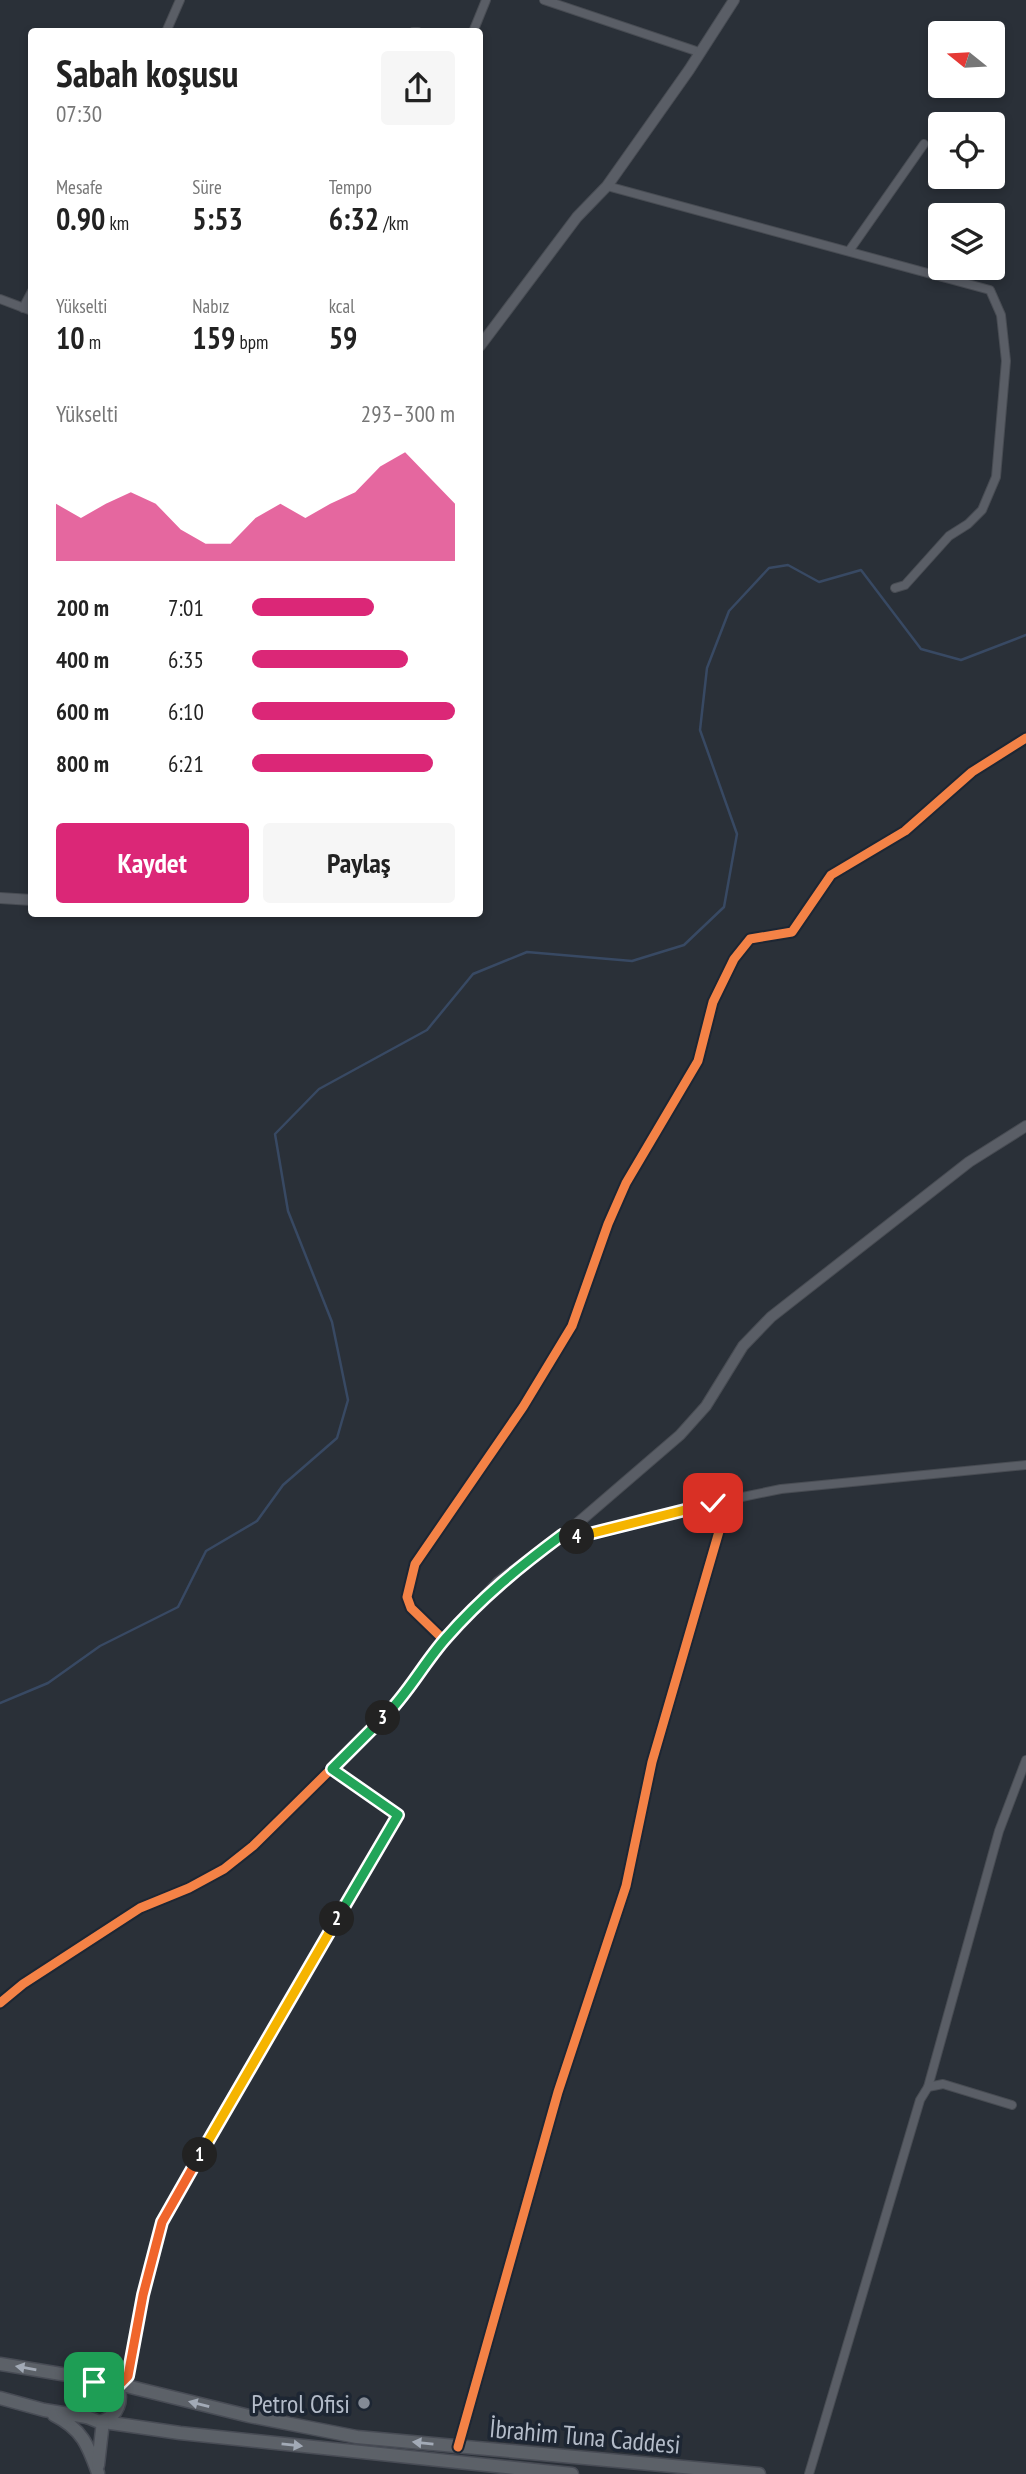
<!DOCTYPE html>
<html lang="tr">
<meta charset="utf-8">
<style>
body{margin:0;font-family:"PT Sans Narrow",sans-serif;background:#f6f6f6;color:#222;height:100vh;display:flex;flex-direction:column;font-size:26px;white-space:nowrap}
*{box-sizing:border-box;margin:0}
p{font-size:23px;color:#767676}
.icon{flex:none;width:38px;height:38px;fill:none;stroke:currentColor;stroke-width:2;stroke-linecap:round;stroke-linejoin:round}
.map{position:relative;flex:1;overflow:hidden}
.details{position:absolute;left:28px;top:28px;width:455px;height:889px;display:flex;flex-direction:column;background:#fff;border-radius:7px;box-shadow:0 4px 10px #0003}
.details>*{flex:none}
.needle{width:46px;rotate:288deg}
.buttons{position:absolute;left:928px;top:21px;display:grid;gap:14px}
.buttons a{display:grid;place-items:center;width:77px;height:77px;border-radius:7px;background:#fff;box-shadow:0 4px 10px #0003;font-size:35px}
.pin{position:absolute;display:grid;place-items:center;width:60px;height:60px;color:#fff;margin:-30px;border-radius:14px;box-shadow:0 4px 10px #0006}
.km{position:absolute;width:35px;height:35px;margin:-18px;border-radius:50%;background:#222;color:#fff;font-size:19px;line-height:35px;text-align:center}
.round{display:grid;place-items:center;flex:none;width:74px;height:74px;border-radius:7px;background:#f6f6f6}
.headline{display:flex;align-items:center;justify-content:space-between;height:119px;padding:0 28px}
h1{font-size:38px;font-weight:800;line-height:52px}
.figures{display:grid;grid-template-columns:repeat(3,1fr);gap:10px;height:119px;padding:7px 28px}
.figures div{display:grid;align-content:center}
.figures b{font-size:30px;font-weight:800}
.figures small{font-size:19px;font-weight:400}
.figures p{font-size:19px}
.chart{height:196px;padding:14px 28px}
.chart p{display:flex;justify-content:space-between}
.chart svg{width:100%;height:126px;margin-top:7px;fill:#db2777;opacity:.7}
.cta{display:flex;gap:14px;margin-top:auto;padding:14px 28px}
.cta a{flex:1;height:80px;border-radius:7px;background:#db2777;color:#fff;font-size:28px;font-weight:800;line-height:80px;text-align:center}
.cta a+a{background:#f6f6f6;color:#222}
ul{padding:0 28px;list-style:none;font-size:23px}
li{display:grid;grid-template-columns:112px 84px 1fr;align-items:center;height:52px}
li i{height:18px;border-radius:9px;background:#db2777}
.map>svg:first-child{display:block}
</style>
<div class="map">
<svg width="1026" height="2474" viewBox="0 0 1026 2474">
<rect width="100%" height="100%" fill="#2a3038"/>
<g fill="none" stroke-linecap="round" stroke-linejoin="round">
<!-- stream -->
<polyline stroke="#384963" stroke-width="2.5" points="0,1703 48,1683 100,1646 178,1607 206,1551 257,1521 283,1485 337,1438 348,1400 332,1322 288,1211 275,1134 319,1089 427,1030 473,974 527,952 632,961 684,945 724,907 737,834 700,730 707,668 729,611 769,568 788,565 819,582 861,570 921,649 961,660 1026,635"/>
<defs>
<g id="minor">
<polyline points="544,0 699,52"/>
<polyline points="166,32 180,0"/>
<polyline points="413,32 418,32"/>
<polyline points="473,32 486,0"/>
<polyline points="607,186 990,290 1001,315 1006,361 996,477 982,510 968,524 949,536 905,585 895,588"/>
<polyline points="849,251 924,144"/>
<polyline points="0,299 32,311"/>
<polyline points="23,308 32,291"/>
<polyline points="713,1503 781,1489 1026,1465"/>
<polyline points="0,2003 23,1984 140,1908 189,1888 224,1869 253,1846 399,1702 444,1640 411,1608 407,1597 415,1564 523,1407 572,1326 608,1224 626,1183 698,1061 713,1002 734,959 750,939 792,932 831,875 905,831 972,772 1026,738"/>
<polyline points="928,2087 999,1831 1026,1760"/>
<polyline points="118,2386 128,2376 143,2295 162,2222 225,2108 399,1815 332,1768"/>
<polyline points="809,2474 920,2100 928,2087 943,2084 1012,2105"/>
</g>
<g id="tertiary">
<polyline points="480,346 577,217 607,186 689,70 734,0"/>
<polyline points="0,898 32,900"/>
<polyline points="444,1640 498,1582 572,1528 680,1435 706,1406 743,1346 771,1317 969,1162 1026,1126"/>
<polyline points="458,2447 558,2092 626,1886 652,1762 720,1528 721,1508 713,1503 591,1535 562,1535"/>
</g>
<g id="primary">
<polyline points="0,2364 110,2382 249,2416 357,2437 759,2474"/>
<polyline points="99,2381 85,2387 80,2397 81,2408 87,2417 97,2421 180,2433 572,2474"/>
<polyline points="0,2398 44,2410 87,2417"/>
<path d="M54 2415C82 2429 88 2445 98 2473"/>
<path d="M103 2421C118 2415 123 2401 118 2386"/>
<polyline points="98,2465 103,2421"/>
</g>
</defs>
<!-- minor casing -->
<use href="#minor" stroke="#484c53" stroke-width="10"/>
<!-- tertiary casing -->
<use href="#tertiary" stroke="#484c53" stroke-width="12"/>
<!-- primary casing -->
<use href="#primary" stroke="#484c55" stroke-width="15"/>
<!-- minor -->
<use href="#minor" stroke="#5a5e66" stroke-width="8"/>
<!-- tertiary -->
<use href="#tertiary" stroke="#5a5e66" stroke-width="10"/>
<!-- primary -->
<use href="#primary" stroke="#5c6168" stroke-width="12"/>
<defs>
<g id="cycleway">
<polyline points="0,2003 23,1984 140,1908 189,1888 224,1869 253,1846 399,1702 444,1640 411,1608 407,1597 415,1564 523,1407 572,1326 608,1224 626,1183 698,1061 713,1002 734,959 750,939 792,932 831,875 905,831 972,772 1026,738"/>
<polyline points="458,2447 558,2092 626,1886 652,1762 720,1528 721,1508 713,1503 591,1535 562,1535"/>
</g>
</defs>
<!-- cycleway casing -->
<use href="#cycleway" stroke="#1d2633" stroke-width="13"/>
<!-- cycleway -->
<use href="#cycleway" stroke="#f48246" stroke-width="9"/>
</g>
<!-- one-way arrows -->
<defs><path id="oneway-solid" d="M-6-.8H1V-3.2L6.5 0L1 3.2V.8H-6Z" transform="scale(1.75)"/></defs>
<g fill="#a2aab6">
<use href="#oneway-solid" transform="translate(26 2368) rotate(-170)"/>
<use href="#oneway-solid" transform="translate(199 2404) rotate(-166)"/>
<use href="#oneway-solid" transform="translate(423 2443) rotate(-174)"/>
<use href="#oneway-solid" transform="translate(292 2445) rotate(6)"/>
</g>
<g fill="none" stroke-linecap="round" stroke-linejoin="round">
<defs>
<polyline id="split-1" points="94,2382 118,2386 128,2376 143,2295 162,2222 200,2155"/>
<polyline id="split-2" points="200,2155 337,1919"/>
<polyline id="split-3" points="337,1919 398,1815 332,1769 383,1718"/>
<path id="split-4" d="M383 1718C408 1694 423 1664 446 1638 482 1597 519 1567 562 1535L577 1537"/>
<polyline id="split-5" points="577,1537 713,1503"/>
</defs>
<!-- split-1 casing -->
<use href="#split-1" stroke="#fff" stroke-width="14"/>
<!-- split-2 casing -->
<use href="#split-2" stroke="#fff" stroke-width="14"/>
<!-- split-3 casing -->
<use href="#split-3" stroke="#fff" stroke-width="14"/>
<!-- split-4 casing -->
<use href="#split-4" stroke="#fff" stroke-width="14"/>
<!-- split-5 casing -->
<use href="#split-5" stroke="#fff" stroke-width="14"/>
<!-- split-1 -->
<use href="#split-1" stroke="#f0652b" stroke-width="9"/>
<!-- split-2 -->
<use href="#split-2" stroke="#f5b400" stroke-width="9"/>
<!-- split-3 -->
<use href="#split-3" stroke="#22a559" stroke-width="9"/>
<!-- split-4 -->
<use href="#split-4" stroke="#22a559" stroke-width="9"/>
<!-- split-5 -->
<use href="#split-5" stroke="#f5b400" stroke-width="9"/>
</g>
<!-- markers -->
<circle fill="#848b96" stroke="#1d2633" stroke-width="2.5" cx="364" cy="2403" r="7"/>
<g text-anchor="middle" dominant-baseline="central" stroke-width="7" stroke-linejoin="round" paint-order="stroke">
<!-- poi labels -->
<g font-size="26" fill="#b4bcc9" stroke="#1d2633" text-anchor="end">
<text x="350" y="2403">Petrol Ofisi</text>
</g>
<!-- street labels -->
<g font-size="26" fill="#b4bcc9" stroke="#1d2633">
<text transform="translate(585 2436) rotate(5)">İbrahim Tuna Caddesi</text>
</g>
</g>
</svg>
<div class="buttons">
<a><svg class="needle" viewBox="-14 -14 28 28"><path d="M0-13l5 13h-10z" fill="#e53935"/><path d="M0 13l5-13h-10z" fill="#767676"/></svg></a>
<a><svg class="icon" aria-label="locate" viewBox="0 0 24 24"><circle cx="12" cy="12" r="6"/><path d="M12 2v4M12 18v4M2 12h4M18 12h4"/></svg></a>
<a><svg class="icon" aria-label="layers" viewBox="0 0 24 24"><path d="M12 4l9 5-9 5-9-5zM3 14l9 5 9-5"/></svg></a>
</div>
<div class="pin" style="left:94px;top:2382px;background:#1e9e55"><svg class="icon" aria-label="arrive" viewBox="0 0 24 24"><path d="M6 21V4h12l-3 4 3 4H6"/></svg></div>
<div class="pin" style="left:713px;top:1503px;background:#d93025"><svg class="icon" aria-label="check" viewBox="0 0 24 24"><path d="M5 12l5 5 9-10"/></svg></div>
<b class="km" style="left:200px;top:2155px">1</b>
<b class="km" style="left:337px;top:1919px">2</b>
<b class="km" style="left:383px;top:1718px">3</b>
<b class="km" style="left:577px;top:1537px">4</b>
<section class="details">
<div class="headline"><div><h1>Sabah koşusu</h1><p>07:30</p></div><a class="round"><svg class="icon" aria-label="share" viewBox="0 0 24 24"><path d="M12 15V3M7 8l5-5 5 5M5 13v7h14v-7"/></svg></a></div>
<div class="figures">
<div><p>Mesafe</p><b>0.90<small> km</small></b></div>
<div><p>Süre</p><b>5:53</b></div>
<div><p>Tempo</p><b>6:32<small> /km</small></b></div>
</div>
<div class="figures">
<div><p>Yükselti</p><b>10<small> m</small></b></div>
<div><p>Nabız</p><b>159<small> bpm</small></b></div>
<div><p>kcal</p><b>59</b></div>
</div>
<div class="chart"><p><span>Yükselti</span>293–300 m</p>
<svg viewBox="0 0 160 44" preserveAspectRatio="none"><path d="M0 44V24L10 29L20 24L30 20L40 24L50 33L60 38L70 38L80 29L90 24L100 29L110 24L120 20L130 11L140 6L150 15L160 24V44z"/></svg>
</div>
<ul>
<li><b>200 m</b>7:01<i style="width:60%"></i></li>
<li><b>400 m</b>6:35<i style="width:77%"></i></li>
<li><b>600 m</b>6:10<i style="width:100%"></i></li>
<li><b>800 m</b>6:21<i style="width:89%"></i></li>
</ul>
<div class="cta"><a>Kaydet</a><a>Paylaş</a></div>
</section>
</div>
